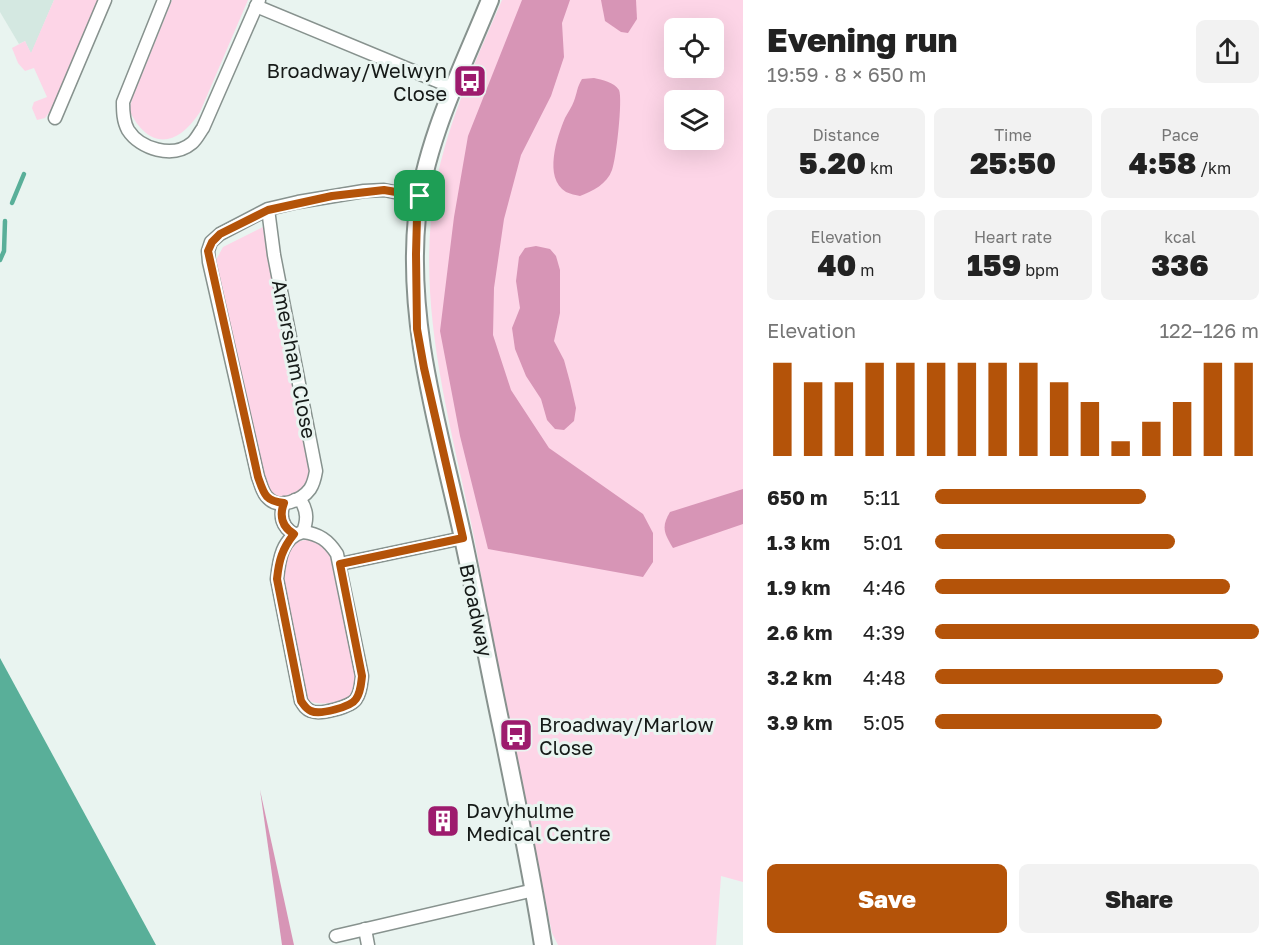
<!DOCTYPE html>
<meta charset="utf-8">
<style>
body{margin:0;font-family:"Golos Text",sans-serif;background:#f2f2f2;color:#222;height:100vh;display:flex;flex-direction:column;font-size:22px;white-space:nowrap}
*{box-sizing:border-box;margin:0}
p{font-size:20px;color:#767676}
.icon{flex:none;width:33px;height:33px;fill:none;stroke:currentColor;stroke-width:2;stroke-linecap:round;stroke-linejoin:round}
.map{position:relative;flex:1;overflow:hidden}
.details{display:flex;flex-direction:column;background:#fff;width:540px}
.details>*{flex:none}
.buttons{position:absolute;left:664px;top:18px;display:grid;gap:12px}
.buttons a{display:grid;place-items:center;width:60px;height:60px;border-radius:9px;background:#fff;box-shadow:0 6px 24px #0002;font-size:30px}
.pin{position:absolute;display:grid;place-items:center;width:51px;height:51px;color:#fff;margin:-26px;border-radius:12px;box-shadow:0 3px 9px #0006}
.round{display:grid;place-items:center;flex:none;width:63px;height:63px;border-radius:9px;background:#f2f2f2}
.headline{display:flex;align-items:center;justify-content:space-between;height:102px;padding:0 24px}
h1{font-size:33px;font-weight:800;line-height:45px}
.metrics{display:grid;grid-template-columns:repeat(3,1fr);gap:9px;height:102px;padding:6px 24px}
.metrics div{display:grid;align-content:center;border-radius:9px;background:#f2f2f2;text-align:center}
.metrics b{font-size:30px;font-weight:800}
.metrics small{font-size:16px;font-weight:400}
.metrics p{font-size:16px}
.chart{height:168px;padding:12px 24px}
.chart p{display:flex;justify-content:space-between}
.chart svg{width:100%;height:108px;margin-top:6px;stroke:#b45309;stroke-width:6}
.action{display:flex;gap:12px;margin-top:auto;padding:12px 24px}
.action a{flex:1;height:69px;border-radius:9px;background:#b45309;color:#fff;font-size:24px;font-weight:800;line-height:69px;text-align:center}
.action a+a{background:#f2f2f2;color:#222}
ul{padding:0 24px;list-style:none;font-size:20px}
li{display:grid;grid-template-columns:96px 72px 1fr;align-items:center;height:45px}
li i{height:15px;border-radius:8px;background:#b45309}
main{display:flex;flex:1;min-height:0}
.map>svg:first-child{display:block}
</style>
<main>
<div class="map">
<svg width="743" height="945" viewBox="0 0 743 945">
<rect width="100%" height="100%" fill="#e9f4f0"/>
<!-- built -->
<polygon fill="#d4e8e1" points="0,0 54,0 31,54 25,41 19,44 0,12"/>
<!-- green -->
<g fill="#fdd5e7" fill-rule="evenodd">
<polygon points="54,0 99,0 51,110 45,118 37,120 32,108 34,102 47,97 34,68 25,71 18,63 12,48 25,41 31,53"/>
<path d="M172 0H248L200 112C177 147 149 151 129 110L133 96Z"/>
<path d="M502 0H743V882L721 876 716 945H558L552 933C534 844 515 754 497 665 489 622 482 579 474 537 453 433 421 326 431 219 437 145 473 67 502 0ZM675 28H714V68H675ZM675 100H714V140H675Z"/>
<path d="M263 227 309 458C311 488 302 497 272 498L262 477 216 260 223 247Z"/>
<path d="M311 539 324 546 333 559 356 679 350 696C338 703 318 707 306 699L282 573 289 548 295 542Z"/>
</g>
<!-- forest -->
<g fill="#d795b6">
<polygon points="522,0 570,0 562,23 564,57 551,96 521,155 504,219 494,288 493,335 511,390 549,448 643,514 653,533 653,562 643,577 488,549 460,436 440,331 454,217 468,136"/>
<polygon points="601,0 636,0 637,19 628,33 621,32 605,21"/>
<path d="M594 78C602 80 614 82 619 90 623 99 616 160 612 170 607 184 593 191 580 196 576 195 570 194 566 192 543 178 557 137 565 118 568 112 572 107 574 101 577 93 577 87 582 79Z"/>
<polygon points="536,246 550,249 556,256 560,270 560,313 554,341 564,360 570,382 576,408 574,421 564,430 555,429 547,420 541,399 526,376 515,349 512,328 520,308 516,281 519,257 525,248"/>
<path d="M743 489V524L673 548C664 533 661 527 670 512Z"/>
<polygon points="260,790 294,945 282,945"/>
</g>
<!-- water -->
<polygon fill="#59af99" points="0,658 156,945 0,945"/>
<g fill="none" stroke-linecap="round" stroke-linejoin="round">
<!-- stream -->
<g stroke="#59af99" stroke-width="4.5">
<polyline points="12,203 24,174"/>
<polyline points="0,260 4,251 5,221"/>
</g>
<defs>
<g id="minor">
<path d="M164 0 123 102C123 111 123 121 128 130 140 149 173 159 192 143 196 140 200 132 203 128L259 0"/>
<polyline points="256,6 454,88"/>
<polyline points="55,118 105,0"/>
<path d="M268 209 274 255 316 471C315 477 314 483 310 489 302 500 279 510 268 498 262 493 261 484 258 477L209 262 208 251 211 242 220 234 268 209 298 202 364 191 384 190 420 197"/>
<path d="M295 500 301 501C308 512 307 521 303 532"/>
<path d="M284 503C279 516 282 527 294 534"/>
<path d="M303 532C319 534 328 540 337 554L362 676C361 684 361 692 356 699 351 707 320 715 311 711 306 709 304 706 301 701L277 579C279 560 282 537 303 532Z"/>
<polyline points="340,564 463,538"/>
<polyline points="365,929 368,945"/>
<polyline points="336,936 534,890"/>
</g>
<path id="tertiary" d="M490 0C462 69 425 141 417 216 406 327 440 432 463 538 477 603 489 669 503 734 517 804 532 874 543 945"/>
</defs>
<!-- minor casing -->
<use href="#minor" stroke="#87928e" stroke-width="15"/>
<!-- tertiary casing -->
<use href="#tertiary" stroke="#87928e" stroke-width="20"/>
<!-- minor -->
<use href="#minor" stroke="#fff" stroke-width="12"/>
<!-- tertiary -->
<use href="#tertiary" stroke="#fff" stroke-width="16"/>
</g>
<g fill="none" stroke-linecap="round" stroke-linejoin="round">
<defs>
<path id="route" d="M384 190 420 196 417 217 416 254 417 329 424 368 463 538 340 564 362 676C361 684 361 692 356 699 351 707 320 715 311 711 306 709 304 705 301 701L277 579C279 560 282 549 294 534 282 527 279 516 284 503 265 501 264 494 258 477L208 251 212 242 220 234 268 210 332 196Z"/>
</defs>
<!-- route casing -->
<use href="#route" stroke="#fff" stroke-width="12"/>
<!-- route -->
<use href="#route" stroke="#b45309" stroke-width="8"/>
</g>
<!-- icons -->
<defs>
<symbol id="bus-square" viewBox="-11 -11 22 22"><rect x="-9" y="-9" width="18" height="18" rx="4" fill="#9d1b6d" stroke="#e9f4f0"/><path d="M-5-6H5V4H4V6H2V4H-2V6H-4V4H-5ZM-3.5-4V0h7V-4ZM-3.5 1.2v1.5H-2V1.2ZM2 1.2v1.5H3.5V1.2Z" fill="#fff"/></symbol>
<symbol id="building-square" viewBox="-11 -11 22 22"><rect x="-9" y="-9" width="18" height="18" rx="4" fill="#9d1b6d" stroke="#e9f4f0"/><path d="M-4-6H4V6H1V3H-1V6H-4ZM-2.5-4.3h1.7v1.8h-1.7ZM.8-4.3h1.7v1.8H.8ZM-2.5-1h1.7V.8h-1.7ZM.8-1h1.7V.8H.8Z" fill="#fff"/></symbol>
</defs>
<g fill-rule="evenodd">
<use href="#bus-square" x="451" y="62" width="38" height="38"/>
<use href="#bus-square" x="497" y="716" width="38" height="38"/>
<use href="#building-square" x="424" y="802" width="38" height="38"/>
</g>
<g text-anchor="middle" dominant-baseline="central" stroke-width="6" stroke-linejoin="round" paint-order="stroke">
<!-- poi labels -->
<g font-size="20" fill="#161a18" stroke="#e9f4f0" text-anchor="start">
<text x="447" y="70" text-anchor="end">Broadway/Welwyn<tspan x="447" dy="23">Close</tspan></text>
<text x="539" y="724">Broadway/Marlow<tspan x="539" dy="23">Close</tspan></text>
<text x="466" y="810">Davyhulme<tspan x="466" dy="23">Medical Centre</tspan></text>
</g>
<!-- street labels -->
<g font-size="20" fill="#161a18" stroke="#e9f4f0">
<text transform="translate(295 359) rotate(79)">Amersham Close</text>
<text transform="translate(477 610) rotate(78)">Broadway</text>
</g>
</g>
</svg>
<div class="buttons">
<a><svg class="icon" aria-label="locate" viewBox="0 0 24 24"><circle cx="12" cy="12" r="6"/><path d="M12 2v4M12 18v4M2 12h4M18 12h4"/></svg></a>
<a><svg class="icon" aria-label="layers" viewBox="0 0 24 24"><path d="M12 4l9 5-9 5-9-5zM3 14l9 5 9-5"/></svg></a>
</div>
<div class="pin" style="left:420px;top:196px;background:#1e9e55"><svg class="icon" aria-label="arrive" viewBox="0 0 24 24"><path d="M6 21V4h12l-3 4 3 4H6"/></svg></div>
</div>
<section class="details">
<div class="headline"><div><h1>Evening run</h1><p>19:59 · 8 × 650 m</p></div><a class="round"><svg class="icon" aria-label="share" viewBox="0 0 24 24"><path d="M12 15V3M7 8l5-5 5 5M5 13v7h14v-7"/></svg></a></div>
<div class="metrics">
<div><p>Distance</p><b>5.20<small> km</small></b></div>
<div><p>Time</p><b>25:50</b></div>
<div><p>Pace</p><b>4:58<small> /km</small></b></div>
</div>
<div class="metrics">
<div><p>Elevation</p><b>40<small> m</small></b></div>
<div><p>Heart rate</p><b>159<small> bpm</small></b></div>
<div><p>kcal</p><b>336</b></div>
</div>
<div class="chart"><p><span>Elevation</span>122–126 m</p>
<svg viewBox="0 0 160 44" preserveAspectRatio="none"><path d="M5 44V6M15 44V14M25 44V14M35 44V6M45 44V6M55 44V6M65 44V6M75 44V6M85 44V6M95 44V14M105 44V22M115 44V38M125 44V30M135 44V22M145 44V6M155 44V6"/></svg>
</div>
<ul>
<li><b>650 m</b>5:11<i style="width:65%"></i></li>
<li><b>1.3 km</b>5:01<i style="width:74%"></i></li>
<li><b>1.9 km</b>4:46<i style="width:91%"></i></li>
<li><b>2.6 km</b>4:39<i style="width:100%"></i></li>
<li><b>3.2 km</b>4:48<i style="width:89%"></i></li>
<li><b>3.9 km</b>5:05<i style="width:70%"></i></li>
</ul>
<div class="action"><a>Save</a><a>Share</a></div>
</section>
</main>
